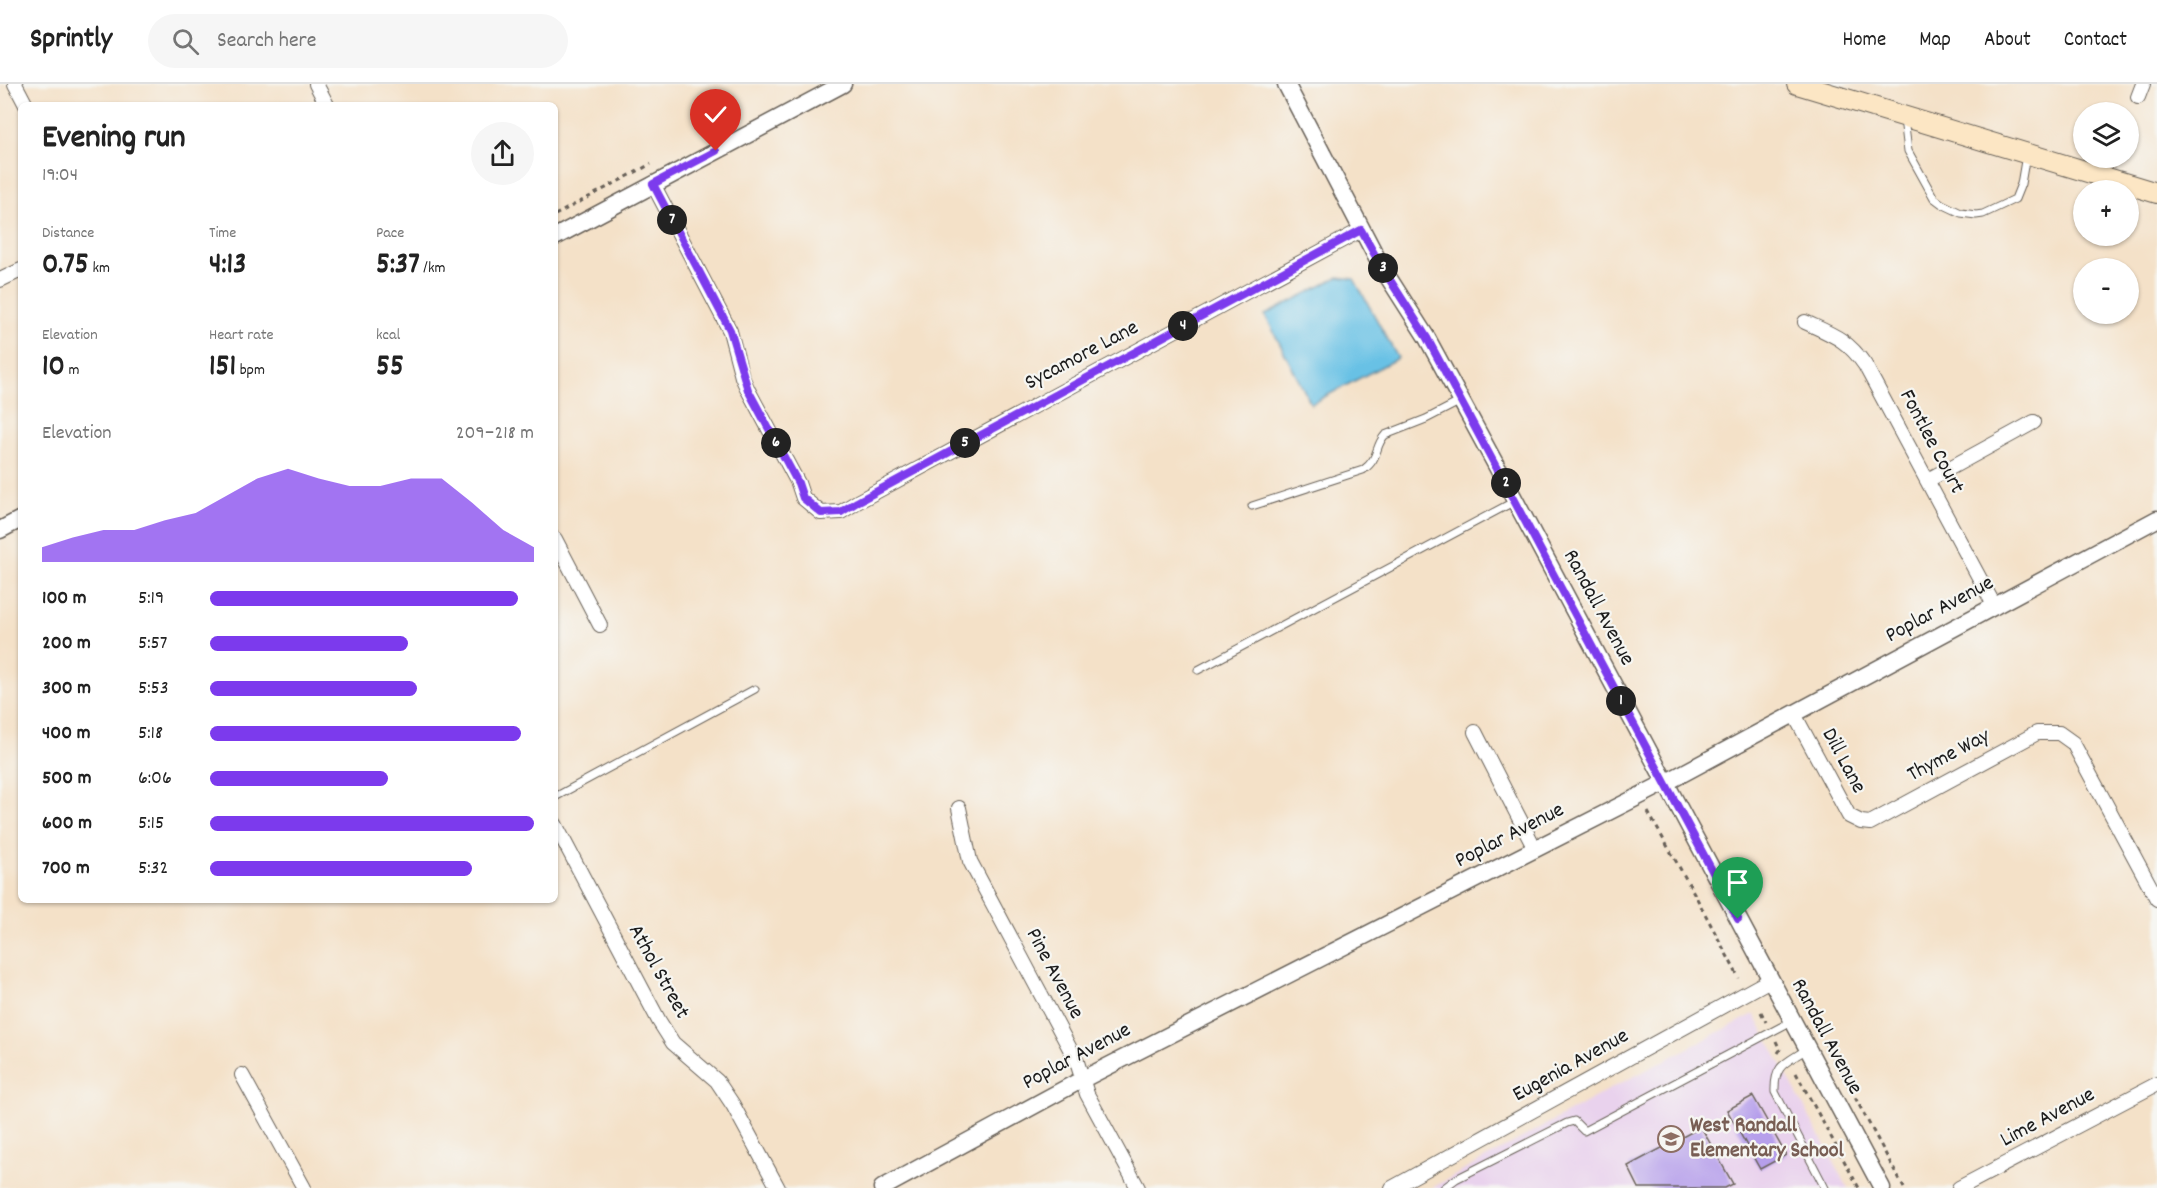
<!DOCTYPE html>
<meta charset="utf-8">
<style>
body{margin:0;font-family:Dekko,sans-serif;background:#f6f6f6;color:#222;height:100vh;display:flex;flex-direction:column;font-size:22px;white-space:nowrap}
*{box-sizing:border-box;margin:0}
p{font-size:20px;color:#767676}
.icon{flex:none;width:33px;height:33px;fill:none;stroke:currentColor;stroke-width:2;stroke-linecap:round;stroke-linejoin:round}
.map{position:relative;flex:1;overflow:hidden}
.panel{position:absolute;left:18px;top:18px;width:540px;height:801px;display:flex;flex-direction:column;background:#fff;border-radius:9px;box-shadow:0 2px 4px #0004}
.panel>*{flex:none}
.controls{position:absolute;left:2073px;top:18px;display:grid;gap:12px}
.controls a{display:grid;place-items:center;width:66px;height:66px;border-radius:50%;background:#fff;box-shadow:0 2px 4px #0004;font-size:30px}
.pin{position:absolute;display:grid;place-items:center;width:51px;height:51px;color:#fff;margin:-62px -26px;border-radius:50% 50% 50% 0;rotate:-45deg;box-shadow:0 0 6px #0007}
.pin .icon{rotate:45deg}
.km{position:absolute;width:30px;height:30px;margin:-15px;border-radius:50%;background:#222;color:#fff;font-size:16px;line-height:30px;text-align:center}
.round{display:grid;place-items:center;flex:none;width:63px;height:63px;border-radius:32px;background:#f6f6f6}
.overview{display:flex;align-items:center;justify-content:space-between;height:102px;padding:0 24px}
h1{font-size:33px;font-weight:700;line-height:45px}
.figures{display:grid;grid-template-columns:repeat(3,1fr);gap:9px;height:102px;padding:6px 24px}
.figures div{display:grid;align-content:center}
.figures b{font-size:30px;font-weight:700}
.figures small{font-size:16px;font-weight:400}
.figures p{font-size:16px}
.chart{height:168px;padding:12px 24px}
.chart p{display:flex;justify-content:space-between}
.chart svg{width:100%;height:108px;margin-top:6px;fill:#7c3aed;opacity:.7}
ul{padding:0 24px;list-style:none;font-size:20px}
li{display:grid;grid-template-columns:96px 72px 1fr;align-items:center;height:45px}
li i{height:15px;border-radius:8px;background:#7c3aed}
header{display:flex;align-items:center;gap:36px;box-sizing:border-box;height:84px;padding:0 30px;background:#fff;border-bottom:2px solid #e0e0e0}
header strong{font-size:28px}
nav{display:flex;gap:33px;margin-inline-start:auto;font-size:21px}
.search{width:420px;height:54px;background:#f6f6f6;display:flex;align-items:center;gap:15px;box-sizing:border-box;padding:0 21px;border-radius:33px;color:#767676;font-size:22px}
.map>svg:first-child{display:block}
</style>
<header>
<strong>Sprintly</strong>
<div class="search"><svg class="icon" aria-label="search" viewBox="0 0 24 24"><circle cx="10" cy="10" r="6"/><path d="M15 15l6 6"/></svg>Search here</div>
<nav><a>Home</a><a>Map</a><a>About</a><a>Contact</a></nav>
</header>
<div class="map">
<svg width="2157" height="1104" viewBox="0 0 2157 1104">
<rect width="100%" height="100%" fill="#f6f6f2"/>
<filter id="ink" filterUnits="userSpaceOnUse"><feTurbulence type="fractalNoise" baseFrequency=".0167" numOctaves="2"/><feDisplacementMap in="SourceGraphic" scale="12" xChannelSelector="R" yChannelSelector="G"/><feConvolveMatrix kernelMatrix="1 2 1 2 8 2 1 2 1" color-interpolation-filters="sRGB"/></filter>
<filter id="wash" filterUnits="userSpaceOnUse"><feTurbulence type="fractalNoise" baseFrequency=".008" numOctaves="4" result="noise"/><feDisplacementMap in="SourceGraphic" scale="24" xChannelSelector="R" yChannelSelector="G"/><feGaussianBlur stdDeviation="1.35" result="paint"/><feColorMatrix in="noise" values="0 0 0 0 0 0 0 0 0 0 0 0 0 0 0 0 0 1.4 0 .05"/><feComposite in="paint" operator="in"/></filter>
<g filter="url(#wash)">
<rect width="100%" height="100%" fill="#f4e1c8"/>
<!-- built -->
<polygon fill="#e9d2ed" points="1754,930 1848,1104 1432,1104 1610,1005"/>
<!-- water -->
<polygon fill="#68c1e5" stroke="#426e80" stroke-width="1.5" points="1338,193 1354,195 1398,274 1311,320 1265,231"/>
<g id="blocks">
<!-- building -->
<g fill="#b69feb">
<polygon points="1753,1012 1786,1071 1760,1085 1727,1026"/>
<polygon points="1701,1043 1733,1100 1725,1104 1639,1104 1628,1082"/>
</g>
</g>
</g>
<g filter="url(#ink)">
<use href="#blocks" fill-opacity="0" stroke="#686158" stroke-width="1.5"/>
<g fill="none" stroke-linecap="round" stroke-linejoin="round">
<defs>
<g id="service">
<polyline points="1904,35 1908,67 1934,114 1942,120 1961,129 1976,131 1983,130 2015,115 2021,100 2026,71"/>
<path d="M1252 422 1363 386C1380 374 1374 363 1385 351L1426 335 1461 317"/>
<polyline points="1198,586 1515,417"/>
<polyline points="555,713 755,605"/>
<path d="M1807 965C1786 979 1774 980 1775 1008L1825 1104"/>
<polyline points="1444,1104 1456,1095 1567,1039 1574,1037 1584,1047 1792,937"/>
</g>
<g id="minor">
<polyline points="15,0 26,21"/>
<polyline points="316,0 327,21"/>
<polyline points="2138,13 2143,0"/>
<polyline points="653,100 730,247 742,293 748,306 798,399 803,414 821,429 841,428 857,418 1361,146"/>
<polyline points="0,196 21,186"/>
<path d="M1805 238C1833 251 1847 255 1865 281L1995 523"/>
<polyline points="1928,396 2034,338"/>
<polyline points="555,455 600,541"/>
<polyline points="1794,630 1849,732 1861,738 1870,739 2037,649 2059,649 2073,659 2157,815"/>
<polyline points="1475,648 1535,765"/>
<polyline points="959,724 970,777 1077,978 1087,1010 1138,1104"/>
<polyline points="555,740 659,937 673,959 717,997 733,1021 778,1104"/>
<polyline points="242,991 304,1104"/>
<polyline points="1392,1104 1770,896"/>
<polyline points="1959,1104 2157,1000"/>
</g>
<g id="tertiary">
<polyline points="1286,0 1381,182 1427,254 1509,405 1882,1104"/>
<polyline points="555,153 843,0"/>
<polyline points="0,446 21,435"/>
<polyline points="882,1104 1083,995 1665,699 2157,435"/>
</g>
<polyline id="secondary" points="1797,0 2157,109"/>
</defs>
<!-- service casing -->
<use href="#service" stroke="#686158" stroke-width="9"/>
<!-- minor casing -->
<use href="#minor" stroke="#686158" stroke-width="16"/>
<!-- tertiary casing -->
<use href="#tertiary" stroke="#686158" stroke-width="19"/>
<!-- secondary casing -->
<use href="#secondary" stroke="#686158" stroke-width="22"/>
<!-- path -->
<g stroke="#686158" stroke-width="3" stroke-dasharray="4.5 4.5" stroke-linecap="butt">
<polyline points="555,131 651,80"/>
<polyline points="1648,728 1694,809 1739,894"/>
<polyline points="1800,913 1799,911 1813,905"/>
<polyline points="1761,928 1766,938"/>
<polyline points="1776,957 1780,966 1778,969"/>
<polyline points="1825,958 1904,1104"/>
<polyline points="1796,989 1859,1104"/>
</g>
<!-- service -->
<use href="#service" stroke="#fff" stroke-width="7"/>
<!-- minor -->
<use href="#minor" stroke="#fff" stroke-width="14"/>
<!-- tertiary -->
<use href="#tertiary" stroke="#fff" stroke-width="16"/>
<!-- secondary -->
<use href="#secondary" stroke="#fce6c4" stroke-width="20"/>
</g>
</g>
<g fill="none" stroke-linecap="round" stroke-linejoin="round" filter="url(#ink)">
<defs>
<polyline id="route" points="716,67 653,100 730,246 748,306 798,399 803,414 821,429 841,428 857,418 1361,146 1381,182 1427,254 1738,835"/>
</defs>
<!-- route casing -->
<use href="#route" stroke="#fff" stroke-width="12"/>
<!-- route -->
<use href="#route" stroke="#7c3aed" stroke-width="8"/>
</g>
<!-- icons -->
<defs>
<symbol id="school-ring" viewBox="-11 -11 22 22"><circle r="9.5" fill="#f6f6f2" stroke="#8d6e63" stroke-width="1.5"/><path d="M0-5L7-2L0 1L-7-2ZM-4 1L0 2.5L4 1V4Q0 6-4 4Z" fill="#8d6e63"/></symbol>
</defs>
<g fill-rule="evenodd">
<use href="#school-ring" x="1656" y="1040" width="30" height="30"/>
</g>
<g text-anchor="middle" dominant-baseline="central" stroke-width="4.5" stroke-linejoin="round" paint-order="stroke">
<!-- street labels -->
<g font-size="22" fill="#1c1c1c" stroke="#f6f6f2">
<text transform="translate(1082 272) rotate(-28)">Sycamore Lane</text>
<text transform="translate(1931 358) rotate(62)">Fontlee Court</text>
<text transform="translate(1598 524) rotate(62)">Randall Avenue</text>
<text transform="translate(1940 526) rotate(-28)">Poplar Avenue</text>
<text transform="translate(1949 672) rotate(-28)">Thyme Way</text>
<text transform="translate(1843 677) rotate(62)">Dill Lane</text>
<text transform="translate(1510 752) rotate(-27)">Poplar Avenue</text>
<text transform="translate(658 888) rotate(61)">Athol Street</text>
<text transform="translate(1054 890) rotate(62)">Pine Avenue</text>
<text transform="translate(1826 953) rotate(62)">Randall Avenue</text>
<text transform="translate(1077 973) rotate(-28)">Poplar Avenue</text>
<text transform="translate(1571 982) rotate(-29)">Eugenia Avenue</text>
<text transform="translate(2048 1034) rotate(-28)">Lime Avenue</text>
</g>
<!-- education labels -->
<g font-size="22" font-weight="bold" fill="#785e54" stroke="#f6f6f2" text-anchor="start">
<text x="1690" y="1042">West Randall<tspan x="1690" dy="25">Elementary School</tspan></text>
</g>
</g>
</svg>
<div class="controls">
<a><svg class="icon" aria-label="layers" viewBox="0 0 24 24"><path d="M12 4l9 5-9 5-9-5zM3 14l9 5 9-5"/></svg></a>
<a>+</a>
<a>−</a>
</div>
<div class="pin" style="left:1738px;top:835px;background:#1e9e55"><svg class="icon" aria-label="arrive" viewBox="0 0 24 24"><path d="M6 21V4h12l-3 4 3 4H6"/></svg></div>
<div class="pin" style="left:716px;top:67px;background:#d93025"><svg class="icon" aria-label="check" viewBox="0 0 24 24"><path d="M5 12l5 5 9-10"/></svg></div>
<b class="km" style="left:1621px;top:617px">1</b>
<b class="km" style="left:1506px;top:399px">2</b>
<b class="km" style="left:1383px;top:184px">3</b>
<b class="km" style="left:1183px;top:242px">4</b>
<b class="km" style="left:965px;top:359px">5</b>
<b class="km" style="left:776px;top:359px">6</b>
<b class="km" style="left:672px;top:136px">7</b>
<section class="panel">
<div class="overview"><div><h1>Evening run</h1><p>19:04</p></div><a class="round"><svg class="icon" aria-label="share" viewBox="0 0 24 24"><path d="M12 15V3M7 8l5-5 5 5M5 13v7h14v-7"/></svg></a></div>
<div class="figures">
<div><p>Distance</p><b>0.75<small> km</small></b></div>
<div><p>Time</p><b>4:13</b></div>
<div><p>Pace</p><b>5:37<small> /km</small></b></div>
</div>
<div class="figures">
<div><p>Elevation</p><b>10<small> m</small></b></div>
<div><p>Heart rate</p><b>151<small> bpm</small></b></div>
<div><p>kcal</p><b>55</b></div>
</div>
<div class="chart"><p><span>Elevation</span>209–218 m</p>
<svg viewBox="0 0 160 44" preserveAspectRatio="none"><path d="M0 44V38L10 34L20 31L30 31L40 27L50 24L60 17L70 10L80 6L90 10L100 13L110 13L120 10L130 10L140 20L150 31L160 38V44z"/></svg>
</div>
<ul>
<li><b>100 m</b>5:19<i style="width:95%"></i></li>
<li><b>200 m</b>5:57<i style="width:61%"></i></li>
<li><b>300 m</b>5:53<i style="width:64%"></i></li>
<li><b>400 m</b>5:18<i style="width:96%"></i></li>
<li><b>500 m</b>6:06<i style="width:55%"></i></li>
<li><b>600 m</b>5:15<i style="width:100%"></i></li>
<li><b>700 m</b>5:32<i style="width:81%"></i></li>
</ul>
</section>
</div>
